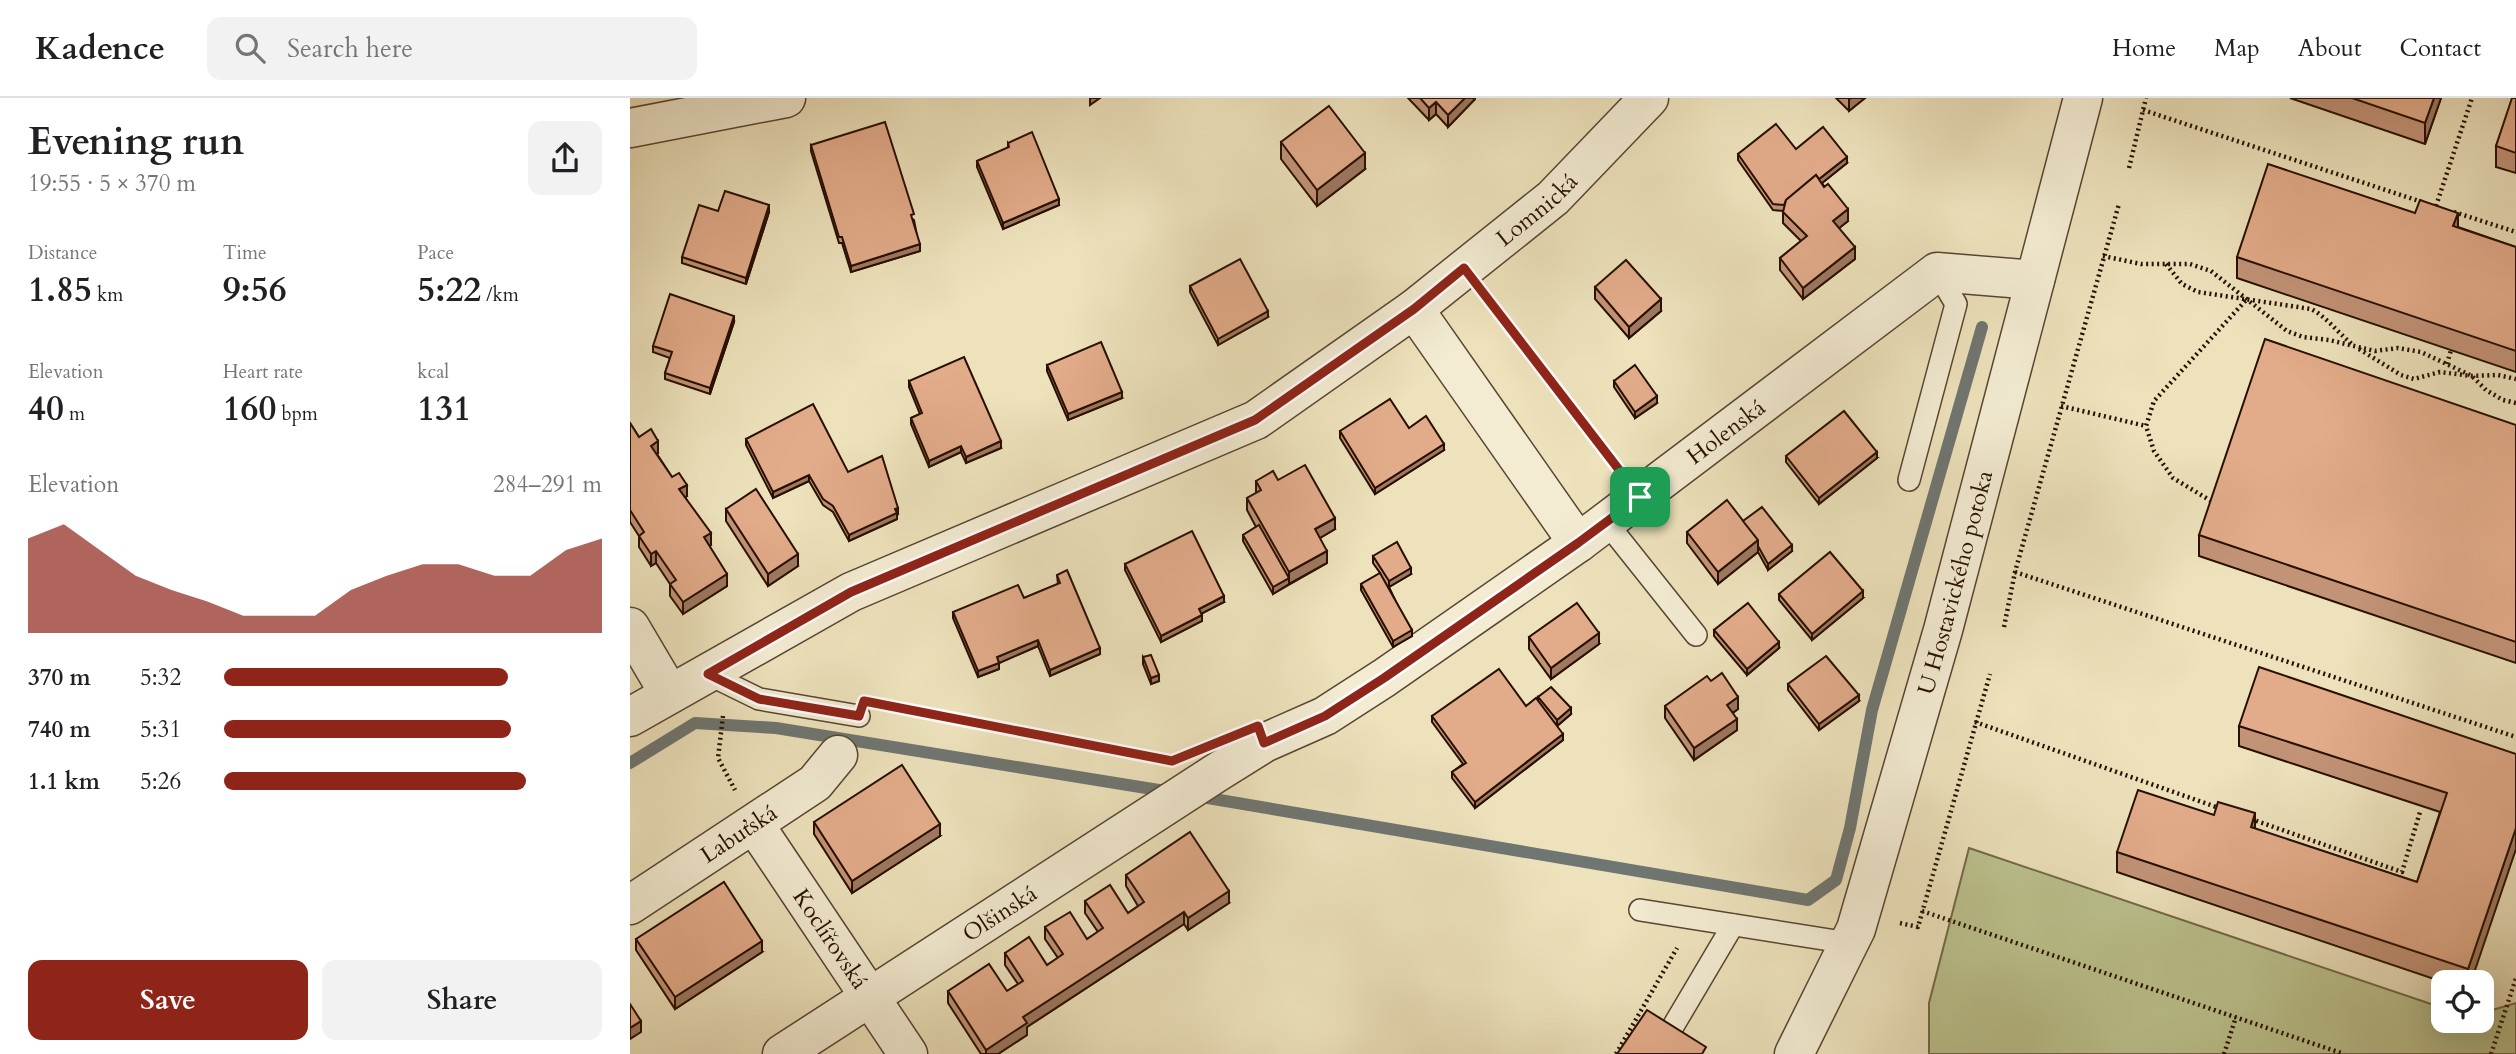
<!DOCTYPE html>
<meta charset="utf-8">
<style>
body{margin:0;font-family:Cardo,serif;background:#f2f2f2;color:#202124;height:100vh;display:flex;flex-direction:column;font-size:26px;white-space:nowrap}
*{box-sizing:border-box;margin:0}
p{font-size:23px;color:#757577}
.icon{flex:none;width:38px;height:38px;fill:none;stroke:currentColor;stroke-width:2;stroke-linecap:round;stroke-linejoin:round}
.map{position:relative;flex:1;overflow:hidden}
.panel{display:flex;flex-direction:column;background:#fff;width:630px}
.panel>*{flex:none}
.controls{position:absolute;left:1801px;top:872px;display:grid;gap:14px}
.controls a{display:grid;place-items:center;width:63px;height:63px;border-radius:14px;background:#fff;box-shadow:0 7px 28px #0002;font-size:35px}
.pin{position:absolute;display:grid;place-items:center;width:60px;height:60px;color:#fff;margin:-30px;border-radius:14px;box-shadow:0 4px 10px #0006}
.round{display:grid;place-items:center;flex:none;width:74px;height:74px;border-radius:14px;background:#f2f2f2}
.head{display:flex;align-items:center;justify-content:space-between;height:119px;padding:0 28px}
h1{font-size:38px;font-weight:800;line-height:52px}
.figures{display:grid;grid-template-columns:repeat(3,1fr);gap:10px;height:119px;padding:7px 28px}
.figures div{display:grid;align-content:center}
.figures b{font-size:35px;font-weight:800}
.figures small{font-size:19px;font-weight:400}
.figures p{font-size:19px}
.chart{height:196px;padding:14px 28px}
.chart p{display:flex;justify-content:space-between}
.chart svg{width:100%;height:126px;margin-top:7px;fill:#8f2418;opacity:.7}
.action{display:flex;gap:14px;margin-top:auto;padding:14px 28px}
.action a{flex:1;height:80px;border-radius:14px;background:#8f2418;color:#fff;font-size:28px;font-weight:800;line-height:80px;text-align:center}
.action a+a{background:#f2f2f2;color:#202124}
ul{padding:0 28px;list-style:none;font-size:23px}
li{display:grid;grid-template-columns:112px 84px 1fr;align-items:center;height:52px}
li i{height:18px;border-radius:9px;background:#8f2418}
header{display:flex;align-items:center;gap:42px;box-sizing:border-box;height:98px;padding:0 35px;background:#fff;border-bottom:2px solid #e0e0e0}
header strong{font-size:33px}
nav{display:flex;gap:38px;margin-inline-start:auto;font-size:24px}
.search{width:490px;height:63px;background:#f2f2f2;display:flex;align-items:center;gap:18px;box-sizing:border-box;padding:0 24px;border-radius:14px;color:#757577;font-size:26px}
main{display:flex;flex:1;min-height:0}
.map>svg:first-child{display:block}
</style>
<header>
<strong>Kadence</strong>
<div class="search"><svg class="icon" aria-label="search" viewBox="0 0 24 24"><circle cx="10" cy="10" r="6"/><path d="M15 15l6 6"/></svg>Search here</div>
<nav><a>Home</a><a>Map</a><a>About</a><a>Contact</a></nav>
</header>
<main>
<section class="panel">
<div class="head"><div><h1>Evening run</h1><p>19:55 · 5 × 370 m</p></div><a class="round"><svg class="icon" aria-label="share" viewBox="0 0 24 24"><path d="M12 15V3M7 8l5-5 5 5M5 13v7h14v-7"/></svg></a></div>
<div class="figures">
<div><p>Distance</p><b>1.85<small> km</small></b></div>
<div><p>Time</p><b>9:56</b></div>
<div><p>Pace</p><b>5:22<small> /km</small></b></div>
</div>
<div class="figures">
<div><p>Elevation</p><b>40<small> m</small></b></div>
<div><p>Heart rate</p><b>160<small> bpm</small></b></div>
<div><p>kcal</p><b>131</b></div>
</div>
<div class="chart"><p><span>Elevation</span>284–291 m</p>
<svg viewBox="0 0 160 44" preserveAspectRatio="none"><path d="M0 44V11L10 6L20 15L30 24L40 29L50 33L60 38L70 38L80 38L90 29L100 24L110 20L120 20L130 24L140 24L150 15L160 11V44z"/></svg>
</div>
<ul>
<li><b>370 m</b>5:32<i style="width:75%"></i></li>
<li><b>740 m</b>5:31<i style="width:76%"></i></li>
<li><b>1.1 km</b>5:26<i style="width:80%"></i></li>
</ul>
<div class="action"><a>Save</a><a>Share</a></div>
</section>
<div class="map">
<svg width="1886" height="956" viewBox="0 0 1886 956">
<rect width="100%" height="100%" fill="#ede2bc"/>
<filter id="stains"><feTurbulence type="fractalNoise" baseFrequency=".00286" numOctaves="4"/><feColorMatrix values="0 0 0 0 .2 0 0 0 0 .09 0 0 0 0 .02 0 0 0 .5 -.17"/></filter>
<radialGradient id="worn" r=".72"><stop offset=".6" stop-color="#630" stop-opacity="0"/><stop offset="1" stop-color="#630" stop-opacity=".3"/></radialGradient>
<!-- green -->
<polygon fill="#bbc28e" stroke="#716848" stroke-width="2" points="1339,750 1813,910 1813,922 1852,922 1852,915 1886,905 1886,956 1299,956 1299,905"/>
<g fill="none" stroke-linecap="round" stroke-linejoin="round">
<!-- stream -->
<g stroke="#6f7671" stroke-width="12">
<polyline points="0,665 65,625 146,630 541,694"/>
<polyline points="566,698 1178,802 1206,782 1220,730 1242,612 1352,229"/>
</g>
<defs>
<g id="service">
<polyline points="1279,382 1326,206 1307,174"/>
<polyline points="976,424 1066,537"/>
<polyline points="78,576 129,601 229,618"/>
<polyline points="1010,812 1219,845"/>
<polyline points="1032,947 1103,827"/>
</g>
<g id="minor">
<polyline points="0,30 156,0"/>
<polyline points="784,211 948,445"/>
<polyline points="0,529 39,595"/>
<path id="s1" d="M0 619 221 494 626 322 784 211 923 100 1019 0"/>
<path id="s2" d="M124 726 278 956"/>
<path id="s3" d="M0 807 185 685 208 657"/>
<path id="s4" d="M152 956 586 675 634 645 695 618 754 580 948 445 1307 174 1405 182"/>
<path id="s5" d="M1164 956 1226 831 1313 532 1453 0"/>
</g>
</defs>
<!-- service casing -->
<use href="#service" stroke="#584430" stroke-width="24"/>
<!-- minor casing -->
<use href="#minor" stroke="#584430" stroke-width="41"/>
<!-- path -->
<g stroke="#270f01" stroke-width="4.5" stroke-dasharray="2 3.5" stroke-linecap="butt">
<polyline points="1513,12 1795,105"/>
<polyline points="1499,70 1516,0"/>
<polyline points="1806,108 1842,0"/>
<polyline points="1824,114 1886,134"/>
<polyline points="1473,158 1511,166 1560,166 1581,173 1657,233 1673,239 1699,242 1745,253 1768,250 1791,254 1842,278 1856,292 1873,302 1886,305"/>
<path d="M1536 166 1552 186 1568 194 1681 211C1697 219 1708 235 1722 246"/>
<polyline points="858,202 985,367"/>
<polyline points="1729,251 1771,277 1784,281 1810,274 1842,278 1868,277 1886,281"/>
<polyline points="1817,266 1821,252"/>
<polyline points="1431,308 1516,328"/>
<polyline points="1586,406 1543,380 1524,353 1516,328 1524,303 1617,201"/>
<polyline points="1385,474 1886,639"/>
<polyline points="1374,529 1385,474 1489,106"/>
<polyline points="257,608 533,662"/>
<polyline points="93,618 88,660 105,692"/>
<polyline points="1345,624 1589,710"/>
<polyline points="1621,721 1772,774 1790,714"/>
<polyline points="1292,813 1714,956"/>
<polyline points="1270,825 1288,829 1360,576"/>
<polyline points="986,956 1047,850"/>
<polyline points="1594,956 1606,919"/>
<polyline points="1861,956 1886,880"/>
</g>
<!-- service -->
<use href="#service" stroke="#f3ecd3" stroke-width="21"/>
<!-- minor -->
<use href="#minor" stroke="#f3ecd3" stroke-width="38"/>
</g>
<!-- wall -->
<g fill="#c29377" stroke="#270f01" stroke-width="2">
<polygon points="778,0 845,0 845,1 818,29 806,16 799,22"/>
<polygon points="1206,0 1235,0 1219,13"/>
<polygon points="1660,0 1811,0 1795,46"/>
<polygon points="1886,0 1886,75 1866,69 1866,48"/>
<polygon points="651,44 735,71 687,108 651,61"/>
<polygon points="378,45 429,107 373,131 347,69 347,63 378,50"/>
<polygon points="181,47 284,122 290,153 221,174 212,145 209,145 181,53"/>
<polygon points="1166,51 1217,65 1192,85 1218,123 1209,130 1225,161 1173,201 1150,172 1150,160 1171,143 1153,125 1153,113 1143,112 1108,62 1108,56"/>
<polygon points="88,113 139,114 116,186 52,165 52,159"/>
<polygon points="1828,129 1886,149 1886,274 1607,180 1607,159"/>
<polygon points="560,188 638,219 588,247 560,194"/>
<polygon points="965,189 1031,213 999,240 965,201"/>
<polygon points="104,224 80,296 35,281 35,275 40,260 23,254 23,248"/>
<polygon points="417,267 492,300 438,322 417,273"/>
<polygon points="279,283 371,350 336,365 331,354 299,369 281,326 281,320 290,316 279,289"/>
<polygon points="984,283 1027,305 1005,320 984,289"/>
<polygon points="0,325 9,339 28,355 27,356 42,379 57,398 55,399 81,447 79,448 97,488 53,516 40,498 40,486 26,465 21,468 9,449 9,438 0,424"/>
<polygon points="1886,327 1886,565 1569,458 1569,437"/>
<polygon points="779,330 814,352 745,396 710,340 710,333"/>
<polygon points="116,341 218,374 268,416 267,417 267,421 219,443 203,414 193,407 179,383 143,400 116,347"/>
<polygon points="1156,358 1247,360 1189,406 1156,364"/>
<polygon points="648,382 705,431 690,440 697,465 643,496 613,443 613,437 626,429 617,412 617,400 626,395 626,383"/>
<polygon points="96,411 168,468 138,488 96,423"/>
<polygon points="1113,423 1162,453 1138,472 1128,454 1088,486 1057,445 1057,434"/>
<polygon points="743,458 781,476 759,489 782,538 763,549 731,492 731,486 750,475 743,465"/>
<polygon points="495,466 594,504 572,515 572,523 531,544 495,472"/>
<polygon points="427,477 470,556 420,578 408,548 369,565 369,571 348,579 323,520 323,514 394,500 428,486"/>
<polygon points="1149,496 1233,500 1182,542 1149,502"/>
<polygon points="1084,532 1149,550 1117,577 1084,538"/>
<polygon points="899,539 969,546 921,581 899,551"/>
<polygon points="513,559 529,583 521,586 513,566"/>
<polygon points="1081,583 1108,611 1103,615 1107,632 1064,662 1035,620 1035,608"/>
<polygon points="1158,586 1229,603 1189,632 1158,592"/>
<polygon points="908,599 941,616 927,628 920,620 933,642 845,710 822,680 822,674 833,666 802,624 802,618 896,608 908,603"/>
<polygon points="1609,628 1886,656 1841,884 1813,884 1487,774 1487,754 1625,731 1787,784 1810,714 1609,648"/>
<polygon points="184,724 310,738 222,795 184,736"/>
<polygon points="496,777 599,805 558,832 554,826 397,929 397,937 368,956 351,956 318,905 318,893 377,893 388,886 375,867 375,855 417,867 428,860 415,841 415,829 457,841 468,834 455,815 455,803 498,815 508,808 496,788"/>
<polygon points="6,841 132,854 45,911 6,852"/>
</g>
<!-- shaded-wall -->
<g fill="#9e7861" stroke="#270f01" stroke-width="2">
<polygon points="460,0 470,0 460,7"/>
<polygon points="835,0 845,0 845,1 818,29 818,17"/>
<polygon points="1221,0 1235,0 1219,13 1219,1"/>
<polygon points="1804,0 1811,0 1795,46 1795,25"/>
<polygon points="806,4 806,16 799,22 799,10"/>
<polygon points="735,55 735,71 687,108 687,92"/>
<polygon points="1217,59 1217,65 1156,114 1156,107"/>
<polygon points="429,101 429,107 373,131 373,125"/>
<polygon points="139,107 139,114 116,186 116,180"/>
<polygon points="1218,111 1218,123 1203,135 1203,123"/>
<polygon points="1828,115 1828,135 1823,128"/>
<polygon points="290,146 290,153 221,174 221,168"/>
<polygon points="1225,149 1225,161 1173,201 1173,190"/>
<polygon points="1031,201 1031,213 999,240 999,229"/>
<polygon points="638,213 638,219 588,247 588,241"/>
<polygon points="104,218 104,224 80,296 80,290"/>
<polygon points="492,294 492,300 438,322 438,316"/>
<polygon points="1027,298 1027,305 1005,320 1005,314"/>
<polygon points="28,343 28,355 21,359 21,348"/>
<polygon points="371,343 371,350 336,365 336,359"/>
<polygon points="814,346 814,352 745,396 745,390"/>
<polygon points="331,348 331,354 299,369 299,363"/>
<polygon points="1247,354 1247,360 1189,406 1189,400"/>
<polygon points="179,377 179,383 143,400 143,394"/>
<polygon points="57,387 57,398 49,403 49,391"/>
<polygon points="268,410 268,416 267,417 267,421 219,443 219,437"/>
<polygon points="705,420 705,431 685,443 685,431"/>
<polygon points="81,435 81,447 74,451 74,439"/>
<polygon points="1128,442 1128,454 1088,486 1088,474"/>
<polygon points="1162,447 1162,453 1138,472 1138,466"/>
<polygon points="26,453 26,465 21,468 21,456"/>
<polygon points="697,453 697,465 659,486 659,474"/>
<polygon points="168,456 168,468 138,488 138,476"/>
<polygon points="781,470 781,476 759,489 759,483"/>
<polygon points="97,476 97,488 53,516 53,504"/>
<polygon points="659,480 659,486 643,496 643,489"/>
<polygon points="1233,493 1233,500 1182,542 1182,536"/>
<polygon points="594,498 594,504 569,517 569,511"/>
<polygon points="572,517 572,523 531,544 531,538"/>
<polygon points="782,532 782,538 763,549 763,543"/>
<polygon points="969,535 969,546 921,581 921,570"/>
<polygon points="408,542 408,548 367,566 367,559"/>
<polygon points="1149,544 1149,550 1117,577 1117,571"/>
<polygon points="470,550 470,556 420,578 420,572"/>
<polygon points="369,565 369,571 348,579 348,573"/>
<polygon points="529,577 529,583 521,586 521,580"/>
<polygon points="1229,597 1229,603 1189,632 1189,626"/>
<polygon points="1108,599 1108,611 1097,619 1097,607"/>
<polygon points="941,610 941,616 927,628 927,622"/>
<polygon points="1107,621 1107,632 1064,662 1064,650"/>
<polygon points="933,636 933,642 845,710 845,704"/>
<polygon points="1625,715 1625,736 1621,729"/>
<polygon points="310,726 310,738 222,795 222,783"/>
<polygon points="1886,730 1886,751 1841,884 1838,884 1838,871"/>
<polygon points="599,793 599,805 558,832 558,820"/>
<polygon points="554,814 554,826 397,929 397,937 368,956 356,956 356,952 393,919"/>
<polygon points="132,843 132,854 45,911 45,899"/>
<polygon points="11,923 11,934 0,941 0,930"/>
</g>
<!-- building -->
<g fill="#e2ab8a" stroke="#270f01" stroke-width="2">
<polygon points="790,0 835,0 818,17 806,4 799,10"/>
<polygon points="1722,0 1804,0 1795,25"/>
<polygon points="1882,0 1886,0 1886,55 1866,48"/>
<polygon points="699,8 735,55 687,92 651,44"/>
<polygon points="255,24 284,116 281,117 290,146 221,168 212,139 209,139 181,47"/>
<polygon points="1146,26 1166,51 1193,29 1217,59 1189,81 1186,77 1156,102 1154,107 1143,106 1108,56"/>
<polygon points="402,34 429,101 373,125 347,63 379,49 378,45"/>
<polygon points="1638,66 1785,115 1790,102 1828,115 1823,128 1886,149 1886,253 1607,159"/>
<polygon points="1186,77 1194,89 1198,86 1218,111 1203,123 1225,149 1173,190 1150,160 1177,138 1153,114 1156,102"/>
<polygon points="95,93 139,107 116,180 52,159 69,107 88,113"/>
<polygon points="610,161 638,213 588,241 560,188"/>
<polygon points="996,162 1031,201 999,229 965,189"/>
<polygon points="40,196 104,218 80,290 35,275 42,254 23,248"/>
<polygon points="1635,241 1886,327 1886,544 1569,437"/>
<polygon points="471,244 492,294 438,316 417,267"/>
<polygon points="334,259 371,343 336,359 331,348 299,363 281,320 292,315 279,283"/>
<polygon points="1005,267 1027,298 1005,314 984,283"/>
<polygon points="760,301 779,330 796,318 814,346 745,390 710,333"/>
<polygon points="183,306 218,374 252,358 268,410 265,411 267,415 219,437 203,408 193,401 179,377 143,394 116,341"/>
<polygon points="1214,313 1247,354 1189,400 1156,358"/>
<polygon points="0,325 9,339 21,331 28,343 21,348 42,379 49,375 57,387 49,391 81,435 74,439 97,476 53,504 40,486 46,482 26,453 21,456 9,438 14,434 0,412"/>
<polygon points="675,367 705,420 685,431 697,453 659,474 617,400 631,392 626,383 643,373 648,382"/>
<polygon points="126,391 168,456 138,476 96,411"/>
<polygon points="1097,402 1128,442 1088,474 1057,434"/>
<polygon points="1132,409 1162,447 1138,466 1128,448 1128,442 1113,423"/>
<polygon points="629,427 659,480 643,489 613,437"/>
<polygon points="562,433 594,498 569,511 572,517 531,538 495,466"/>
<polygon points="767,444 781,470 759,483 743,458"/>
<polygon points="1200,454 1233,493 1182,536 1149,496"/>
<polygon points="437,472 470,550 420,572 408,542 367,559 369,565 348,573 323,514 388,487 394,500 430,485 427,477"/>
<polygon points="750,475 782,532 763,543 731,486"/>
<polygon points="947,505 969,535 921,570 899,539"/>
<polygon points="1118,505 1149,544 1117,571 1084,532"/>
<polygon points="521,557 529,577 521,580 513,559"/>
<polygon points="1196,558 1229,597 1189,626 1158,586"/>
<polygon points="1629,569 1886,656 1886,730 1838,871 1487,754 1508,692 1584,717 1588,704 1625,715 1621,729 1787,784 1817,695 1609,628"/>
<polygon points="869,571 896,608 906,600 933,636 845,704 822,674 836,665 802,618"/>
<polygon points="1092,575 1108,599 1097,607 1107,621 1064,650 1035,608 1077,578 1081,583"/>
<polygon points="921,589 941,610 927,622 908,599"/>
<polygon points="272,667 310,726 222,783 184,724"/>
<polygon points="560,734 599,793 558,820 554,814 473,867 393,919 397,925 356,952 318,893 359,866 377,893 393,883 375,855 399,839 417,867 433,856 415,829 440,814 457,841 473,830 455,803 480,787 498,815 514,804 496,777"/>
<polygon points="94,784 132,843 45,899 6,841"/>
<polygon points="0,906 11,923 0,930"/>
<polygon points="1017,912 1076,949 1072,956 987,956"/>
</g>
<g fill="none" stroke-linecap="round" stroke-linejoin="round">
<defs>
<polygon id="route" points="834,170 1010,399 948,445 754,580 695,618 634,645 628,628 542,663 234,603 229,618 129,601 78,576 221,494 625,322 784,211"/>
</defs>
<!-- route casing -->
<use href="#route" stroke="#fff" stroke-width="14"/>
<!-- route -->
<use href="#route" stroke="#8f2418" stroke-width="9"/>
</g>
<g text-anchor="middle" dominant-baseline="central" stroke-width="7" stroke-linejoin="round" paint-order="stroke">
<!-- street labels -->
<g font-size="23" fill="#270f01" stroke="#f3ecd3">
<text stroke="none"><textPath href="#s1" startOffset="1045">Lomnická</textPath></text>
<text stroke="none"><textPath href="#s4" startOffset="1132">Holenská</textPath></text>
<text stroke="none"><textPath href="#s5" startOffset="500">U Hostavického potoka</textPath></text>
<text stroke="none"><textPath href="#s3" startOffset="130">Labuťská</textPath></text>
<text stroke="none"><textPath href="#s4" startOffset="259">Olšinská</textPath></text>
<text stroke="none"><textPath href="#s2" startOffset="138">Koclířovská</textPath></text>
</g>
</g>
<rect width="100%" height="100%" filter="url(#stains)"/>
<rect width="100%" height="100%" fill="url(#worn)"/>
</svg>
<div class="controls">
<a><svg class="icon" aria-label="locate" viewBox="0 0 24 24"><circle cx="12" cy="12" r="6"/><path d="M12 2v4M12 18v4M2 12h4M18 12h4"/></svg></a>
</div>
<div class="pin" style="left:1010px;top:399px;background:#1e9e55"><svg class="icon" aria-label="arrive" viewBox="0 0 24 24"><path d="M6 21V4h12l-3 4 3 4H6"/></svg></div>
</div>
</main>
